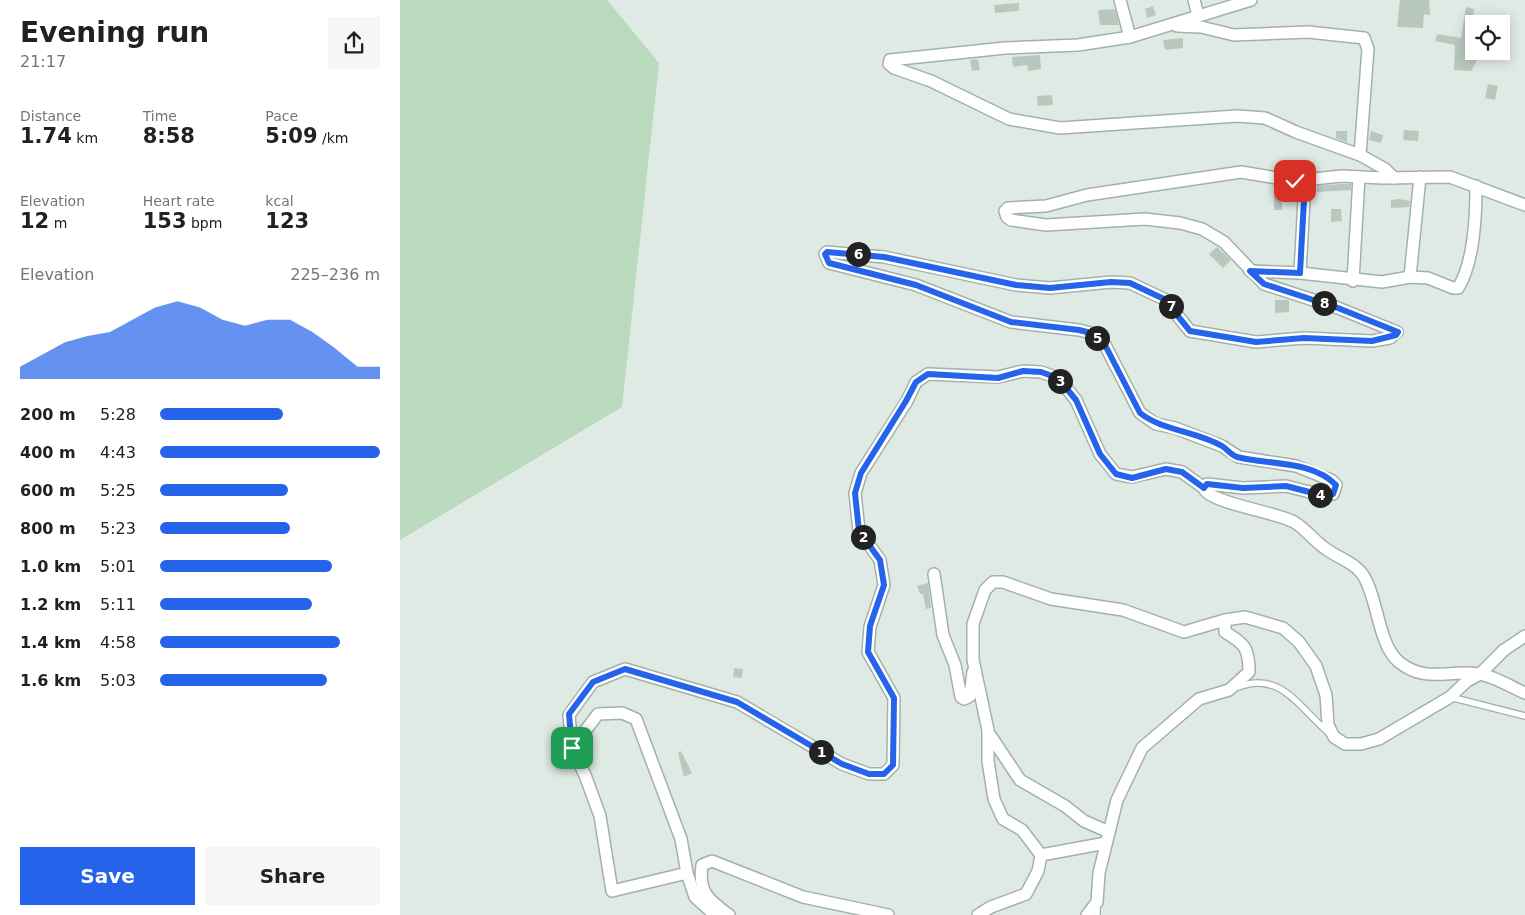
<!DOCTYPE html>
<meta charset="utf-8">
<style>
body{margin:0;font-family:"DejaVu Sans",sans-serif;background:#f6f6f6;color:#202124;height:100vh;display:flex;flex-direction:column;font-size:19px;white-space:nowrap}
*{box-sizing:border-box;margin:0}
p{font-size:16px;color:#757577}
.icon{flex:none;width:28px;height:28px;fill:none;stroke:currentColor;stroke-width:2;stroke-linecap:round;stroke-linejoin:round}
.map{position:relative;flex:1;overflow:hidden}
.side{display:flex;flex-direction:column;background:#fff;width:400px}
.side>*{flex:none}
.controls{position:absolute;left:1065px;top:15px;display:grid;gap:10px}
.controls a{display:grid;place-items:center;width:45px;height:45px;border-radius:0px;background:#fff;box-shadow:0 2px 12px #0003;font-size:25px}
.pin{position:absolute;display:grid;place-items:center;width:42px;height:42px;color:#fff;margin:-21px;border-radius:10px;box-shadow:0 2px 8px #0006}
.km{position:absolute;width:25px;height:25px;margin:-12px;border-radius:50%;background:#222;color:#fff;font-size:14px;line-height:25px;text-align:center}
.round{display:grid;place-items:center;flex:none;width:52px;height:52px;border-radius:0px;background:#f6f6f6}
.head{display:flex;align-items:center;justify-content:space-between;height:85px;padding:0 20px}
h1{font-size:28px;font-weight:700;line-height:38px}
.figures{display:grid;grid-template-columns:repeat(3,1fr);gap:8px;height:85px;padding:5px 20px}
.figures div{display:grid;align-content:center}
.figures b{font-size:21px;font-weight:700}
.figures small{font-size:14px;font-weight:400}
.figures p{font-size:14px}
.chart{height:140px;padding:10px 20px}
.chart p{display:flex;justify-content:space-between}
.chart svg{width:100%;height:90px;margin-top:5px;fill:#2563eb;opacity:.7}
.cta{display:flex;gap:10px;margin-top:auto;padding:10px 20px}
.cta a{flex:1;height:58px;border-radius:0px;background:#2563eb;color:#fff;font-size:20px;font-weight:700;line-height:58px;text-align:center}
.cta a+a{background:#f6f6f6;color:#202124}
ul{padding:0 20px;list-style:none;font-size:16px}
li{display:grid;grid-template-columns:80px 60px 1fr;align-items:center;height:38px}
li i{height:12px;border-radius:6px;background:#2563eb}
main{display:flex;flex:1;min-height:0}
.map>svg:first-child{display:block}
</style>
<main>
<section class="side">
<div class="head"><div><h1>Evening run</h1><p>21:17</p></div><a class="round"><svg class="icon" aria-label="share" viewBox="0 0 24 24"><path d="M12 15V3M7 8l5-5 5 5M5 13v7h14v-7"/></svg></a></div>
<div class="figures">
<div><p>Distance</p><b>1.74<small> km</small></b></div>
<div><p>Time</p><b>8:58</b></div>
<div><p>Pace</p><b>5:09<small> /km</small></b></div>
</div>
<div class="figures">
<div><p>Elevation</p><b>12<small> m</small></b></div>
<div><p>Heart rate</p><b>153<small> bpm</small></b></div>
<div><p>kcal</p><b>123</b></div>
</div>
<div class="chart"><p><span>Elevation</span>225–236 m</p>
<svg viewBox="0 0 160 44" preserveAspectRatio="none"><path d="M0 44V38L10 32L20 26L30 23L40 21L50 15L60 9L70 6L80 9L90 15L100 18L110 15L120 15L130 21L140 29L150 38L160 38V44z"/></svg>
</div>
<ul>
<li><b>200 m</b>5:28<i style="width:56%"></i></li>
<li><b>400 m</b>4:43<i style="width:100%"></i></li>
<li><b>600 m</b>5:25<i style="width:58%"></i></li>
<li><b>800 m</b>5:23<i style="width:59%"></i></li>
<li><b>1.0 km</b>5:01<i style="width:78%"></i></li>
<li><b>1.2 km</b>5:11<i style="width:69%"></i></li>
<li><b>1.4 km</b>4:58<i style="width:82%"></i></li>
<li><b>1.6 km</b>5:03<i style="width:76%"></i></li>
</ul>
<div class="cta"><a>Save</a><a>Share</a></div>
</section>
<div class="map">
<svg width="1125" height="915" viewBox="0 0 1125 915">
<rect width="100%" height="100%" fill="#e0eae4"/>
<!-- green -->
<polygon fill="#badabd" points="0,0 207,0 259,63 222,407 0,540"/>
<!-- building -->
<g fill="#b9c8bf">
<polygon points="1000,0 1029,0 1030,15 1024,14 1023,28 997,27"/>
<polygon points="619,3 619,11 595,13 594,5"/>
<polygon points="753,6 756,15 747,18 745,9"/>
<polygon points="1066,7 1074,9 1069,50 1079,56 1071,71 1054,70 1055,45 1035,41 1037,34 1061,38"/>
<polygon points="715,9 719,25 700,25 698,10"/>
<polygon points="783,38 783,48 765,50 763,40"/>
<polygon points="640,55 641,69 628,71 627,65 613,67 612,57"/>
<polygon points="578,59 580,70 572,71 570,60"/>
<polygon points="1088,84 1098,86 1095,100 1085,98"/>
<polygon points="652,95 653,105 638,106 637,96"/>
<polygon points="1004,130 1019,131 1018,141 1003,140"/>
<polygon points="936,131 947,131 947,142 936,138"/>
<polygon points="971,131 983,135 981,143 969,140"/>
<polygon points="941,184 951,184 951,190 917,192 917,186"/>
<rect x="874" y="189" width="8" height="21"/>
<polygon points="999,199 1010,201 1009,207 991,208 991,200"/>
<polygon points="931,209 941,209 942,221 931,222"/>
<polygon points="817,247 831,260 823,268 809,254"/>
<polygon points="875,300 889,300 889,312 875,313"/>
<polygon points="528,583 531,608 526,609 523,594 520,594 517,586"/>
<polygon points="334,668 343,669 342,678 333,677"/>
<polygon points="281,751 292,773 284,777 278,753"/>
</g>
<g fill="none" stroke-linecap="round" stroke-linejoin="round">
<defs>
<g id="lane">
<path d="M838 687C881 670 900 709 929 733"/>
<polyline points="1050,697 1125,716"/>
<polyline points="697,904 697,915"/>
</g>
<g id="street">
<polyline points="720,0 730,37"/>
<polyline points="794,0 798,15"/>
<polyline points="851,0 730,37 678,45 605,48 490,60 489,64 494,68 531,81 609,119 660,128 837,116 865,118 896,132 960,155 985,169 994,178"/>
<polyline points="777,26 801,27 834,35 908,32 964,38 968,49 960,155"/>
<path d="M1125 205 1050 177 983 178 941 176 895 181 841 172 687 195 646 206 608 208 605 211 607 217 611 220 646 225 745 219 780 223 802 229 824 242 864 284 938 308 997 332 990 338 972 341 904 338 856 342 790 331 764 299 730 283 711 282 650 288 616 285 484 257 427 252 425 254 429 263 516 285 611 322 679 330 691 333 705 345 740 413 756 424 775 428 822 446 839 457 896 466 931 480 936 485 933 494 925 496 886 486 843 488 807 484 804 488C808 503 877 512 894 522 906 529 914 541 926 549 938 558 954 562 963 575 978 598 978 645 999 662 1026 684 1050 669 1079 674 1094 676 1111 687 1125 693"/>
<path d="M850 271 900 273 982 282 1010 277 1028 278 1053 288H1058C1074 263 1076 214 1076 186"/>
<polyline points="900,273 905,181"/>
<polyline points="1010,277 1020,177"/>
<polyline points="953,281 959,177"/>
<polyline points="534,574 543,635 555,665 561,697 564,699 570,696 573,672"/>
<polyline points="588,732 620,780 665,806 684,821 709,832"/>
<polyline points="172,748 169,715 193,682 225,669 337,702 442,764 469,774 484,774 493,765 494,698 468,652 470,627 484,585 480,560 459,531 455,493 461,473 507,401 516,382 528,374 598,377 623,371 641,372 658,378 676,400 700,454 716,474 732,477 766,469 782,472 804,488"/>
<polyline points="641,855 706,843"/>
<polyline points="287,873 212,891 200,816 185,775 172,748 198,714 222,713 236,719 281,839 287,873 295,897 315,915"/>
<path d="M329 915C309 900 298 893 302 865L312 861 403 897 488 915"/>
<polyline points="578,915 591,907 626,894 638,871 641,855 622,830 603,819 594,799 588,761 588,730 573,660 573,624 585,590 593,582 603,582 651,599 723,610 784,632 825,620"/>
<path d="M687 915 697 902 699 873 717 800 742 748 799 699 829 690 849 672C849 648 845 644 825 632V620L845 617 883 628 899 642 916 666 926 695 928 725 934 737 945 744H961L979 739 1050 697 1067 681 1080 674 1104 650 1125 636"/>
</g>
</defs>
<!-- lane casing -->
<use href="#lane" stroke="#a3b1aa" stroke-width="8"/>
<!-- street casing -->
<use href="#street" stroke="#a3b1aa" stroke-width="14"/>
<!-- lane -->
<use href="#lane" stroke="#fff" stroke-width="5.5"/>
<!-- street -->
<use href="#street" stroke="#fff" stroke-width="11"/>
</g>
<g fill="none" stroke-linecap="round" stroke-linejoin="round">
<defs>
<path id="route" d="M172 748 169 714 193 682 225 669 337 702 442 764 469 774H484L493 765 494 698 468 652 470 626 484 585 480 560 459 531 455 493 461 473 506 401 516 382 528 374 598 378 623 371 641 372 658 378 676 400 700 454 716 474 732 478 766 469 782 472 804 488 807 484 843 488 886 486 925 496 933 494 936 485C912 460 868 465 837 457 831 455 827 449 822 446 796 431 763 431 740 413L705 345 691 333 679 330 611 322 516 285 429 263 425 254 427 252 484 257 616 285 650 288 711 282 730 283 764 299 790 331 856 342 904 338 972 341 996 335 998 332 938 308 864 284 850 271 900 273 905 181H895"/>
</defs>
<!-- route casing -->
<use href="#route" stroke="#fff" stroke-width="10"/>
<!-- route -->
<use href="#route" stroke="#2563eb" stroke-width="6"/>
</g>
</svg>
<div class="controls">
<a><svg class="icon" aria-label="locate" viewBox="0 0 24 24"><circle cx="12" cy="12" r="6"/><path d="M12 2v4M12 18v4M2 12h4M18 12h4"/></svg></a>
</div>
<div class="pin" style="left:172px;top:748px;background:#1e9e55"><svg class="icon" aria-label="arrive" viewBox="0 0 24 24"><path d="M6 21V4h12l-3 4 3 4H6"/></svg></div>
<div class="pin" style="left:895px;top:181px;background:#d93025"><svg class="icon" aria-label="check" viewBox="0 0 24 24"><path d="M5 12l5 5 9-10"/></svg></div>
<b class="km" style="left:421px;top:752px">1</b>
<b class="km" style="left:463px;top:537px">2</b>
<b class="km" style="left:660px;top:381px">3</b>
<b class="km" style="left:920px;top:495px">4</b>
<b class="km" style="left:697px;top:338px">5</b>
<b class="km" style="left:458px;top:254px">6</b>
<b class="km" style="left:771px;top:306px">7</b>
<b class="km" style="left:924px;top:303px">8</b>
</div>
</main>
